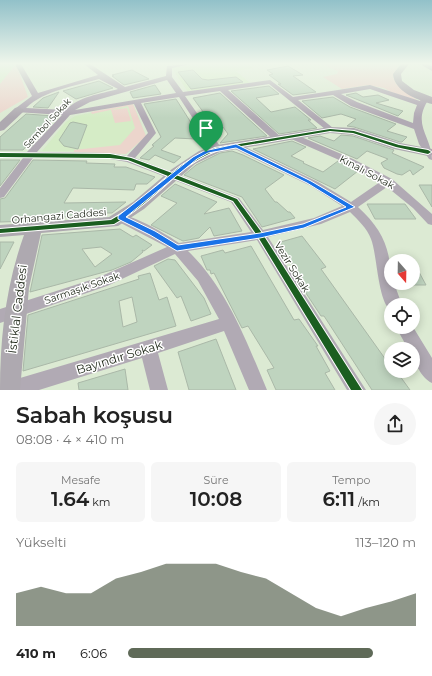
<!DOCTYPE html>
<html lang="tr">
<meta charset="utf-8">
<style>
body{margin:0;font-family:Montserrat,sans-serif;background:#f6f6f6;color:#222;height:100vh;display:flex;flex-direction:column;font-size:15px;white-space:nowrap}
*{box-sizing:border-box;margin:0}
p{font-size:13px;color:#767676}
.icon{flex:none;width:22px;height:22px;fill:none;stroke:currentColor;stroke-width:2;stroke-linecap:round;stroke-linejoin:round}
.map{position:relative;height:390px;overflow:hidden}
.details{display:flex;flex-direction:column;background:#fff;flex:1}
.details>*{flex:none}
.needle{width:26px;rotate:160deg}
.buttons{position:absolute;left:384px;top:254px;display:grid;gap:8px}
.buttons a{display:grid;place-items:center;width:36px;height:36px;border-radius:50%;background:#fff;box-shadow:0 2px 10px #0003;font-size:20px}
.pin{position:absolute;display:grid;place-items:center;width:34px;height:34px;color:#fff;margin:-41px -17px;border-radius:50% 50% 50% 0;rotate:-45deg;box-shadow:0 0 4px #0007}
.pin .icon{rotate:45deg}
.round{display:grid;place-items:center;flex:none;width:42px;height:42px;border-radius:21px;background:#f6f6f6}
.headline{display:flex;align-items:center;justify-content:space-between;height:68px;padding:0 16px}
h1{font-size:22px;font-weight:600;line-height:30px}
.figures{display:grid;grid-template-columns:repeat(3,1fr);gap:6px;height:68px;padding:4px 16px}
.figures div{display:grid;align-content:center;border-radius:6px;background:#f6f6f6;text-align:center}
.figures b{font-size:20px;font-weight:600}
.figures small{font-size:11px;font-weight:400}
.figures p{font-size:11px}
.chart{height:112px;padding:8px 16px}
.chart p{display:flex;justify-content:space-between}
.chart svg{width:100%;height:72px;margin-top:4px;fill:#5f6a58;opacity:.7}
ul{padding:0 16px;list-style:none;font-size:13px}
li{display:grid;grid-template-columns:64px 48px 1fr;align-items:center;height:30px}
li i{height:10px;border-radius:5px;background:#5f6a58}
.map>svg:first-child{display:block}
</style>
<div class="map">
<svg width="432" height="390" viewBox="0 0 432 390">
<rect width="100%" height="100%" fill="#dcead3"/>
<!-- built -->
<g fill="#d5ecc6">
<polygon points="0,64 16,64 0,84"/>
<polygon points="200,64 247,64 253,68 236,71 250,83 188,92 171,67"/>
<polygon points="133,104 146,136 126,154 112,152 42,151 66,122 75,116"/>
</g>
<!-- green -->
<g fill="#ecd5cc">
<polygon points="16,64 28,97 0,113 0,84"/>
<polygon points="321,64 399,64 393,77 396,84 418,101 391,92 384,88 368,85 342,89 323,77 337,74 338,71"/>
<polygon points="133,104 146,136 126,154 74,152 74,150 120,145 135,128 128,106 92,114 91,112"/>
<polygon points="127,108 131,121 115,123 111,110"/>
</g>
<!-- building -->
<g fill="#bfd4bf" stroke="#aab8a8" fill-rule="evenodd">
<polygon points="288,66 303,75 293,76 316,92 293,95 278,84 281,84 269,75 273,74 267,70"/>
<polygon points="132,70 149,79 124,85 112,76 114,76 112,75"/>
<polygon points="193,70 202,79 208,80 236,77 243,82 191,89 178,72"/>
<polygon points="99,81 113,88 76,99 63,91"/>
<polygon points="155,85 161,94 133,98 130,92"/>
<polygon points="269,86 279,94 256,98 271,112 295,107 311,120 308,120 317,128 279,134 231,91"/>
<polygon points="59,92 48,108 33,107 43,98"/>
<polygon points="220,93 267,136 220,143 228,134 223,127 217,131 193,98"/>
<polygon points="356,93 363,97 378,95 389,100 376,103 403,111 398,116 346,95"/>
<polygon points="333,97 350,107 396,124 387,131 407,137 402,142 400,142 354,127 347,126 356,119 341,114 322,118 302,101"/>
<polygon points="176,99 197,132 196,139 175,138 161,150 181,157 174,163 155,155 149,160 140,158 154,146 152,145 161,137 144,104"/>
<polygon points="26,114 55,116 41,131 43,131 35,140 32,140 23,150 0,150 0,137"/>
<polygon points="73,122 87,125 78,149 64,146 59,140 70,123"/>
<polygon points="341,135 353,136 394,150 392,153 424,167 413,175 410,170 402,175 397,174 384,168 381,163 388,159 367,151 357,159 308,138 320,136 334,141"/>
<polygon points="292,141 306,147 291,156 304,162 303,163 323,172 338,161 358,171 335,189 253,149"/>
<polygon points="232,151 243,155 284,175 265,189 275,202 277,202 288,212 290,212 295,218 262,227 242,197 184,175 196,165 220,153"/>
<polygon points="0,160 20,160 0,186"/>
<polygon points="33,160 87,161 86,163 115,164 114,167 126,167 155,177 147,184 136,184 134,190 73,188 64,203 126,202 112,213 90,213 89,216 56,217 55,219 33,219 31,221 0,222 0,199 5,198"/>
<polygon points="175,184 217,202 204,214 229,208 242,231 214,236 210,227 199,238 183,241 151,225 177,203 161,196"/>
<polygon points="419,185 432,185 432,207"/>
<polygon points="367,204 405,204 416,219 375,219"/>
<path d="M120 229 133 237 136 235 152 245 144 251 142 250 143 252 131 262 112 270 30 292 42 235ZM101 247 112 254 95 267 82 249Z"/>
<polygon points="302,236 326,267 321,269 391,367 391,371 397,372 410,390 372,390 324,316 321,316 296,278 301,277 277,243"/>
<polygon points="0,242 14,242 0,269"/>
<polygon points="251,246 294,320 299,319 318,346 316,346 330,371 325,373 335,390 276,390 267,370 274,368 248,326 242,328 214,273 211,274 210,270 207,270 201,256 223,250 225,253"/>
<polygon points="168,259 175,260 204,298 211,314 191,321 181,296 177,298 154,266"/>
<polygon points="413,261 426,285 413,285"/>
<path d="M150 273 159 300 167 297 176 326 23 371 28 315 139 279 138 276ZM132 297 137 322 123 327 119 301Z"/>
<polygon points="216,339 236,390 189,390 178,352"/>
<polygon points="125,369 128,390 79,390 78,383"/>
</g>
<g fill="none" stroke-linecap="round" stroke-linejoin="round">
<!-- street -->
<g fill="#b1aab4" fill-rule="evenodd">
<path d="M15 64H21L38 93 98 75 84 64H90L125 87 166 76 167 66 187 64 186 65 172 68V77L183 92 270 80 293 97 370 85 420 101 422 97H428L429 99C411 125 432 136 432 160L429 159 419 144 414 129 351 106 333 95 298 100 333 128 334 130 330 133 269 84 228 90 281 137V141H275L220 91 185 96 222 149 217 152 214 151 179 97 141 103 156 133 135 158 239 198 263 230 314 218 342 206 311 186 233 148V144H239L318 182 351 202 380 182 346 163 289 138V134L292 133 353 159 392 179 432 214V225L428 224 413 208 387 187 358 207C383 230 391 249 391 283H394L402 305H391V310C378 304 377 253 371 239 367 228 358 220 350 212L321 224 268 237 366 390H347L257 240 188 251C226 287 247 342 267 390H249L224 331 158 353 168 390H150L142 358 39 390H1L3 383 10 381 219 319 198 281 175 254 107 286 0 323V309L97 278 167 247 117 221 115 218 117 215C129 212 168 235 179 243L251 232 231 202 127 162 110 159 33 158 4 197 0 198V188L23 158H0V152H27L62 115 16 112V108L32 96ZM99 79 118 89C101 94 79 96 66 110L26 108C45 90 75 86 99 79ZM167 80 176 93 75 110 90 102ZM370 89 417 105 414 113 413 123 357 102 341 94ZM134 104 148 133 127 156 110 153 37 152 70 115Z"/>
<polygon points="420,64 427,64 432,66 432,71"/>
<path d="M396 327H413L432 358V383C421 378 413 361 413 349H408Z"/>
</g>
<!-- secondary -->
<g fill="#aea9b0" fill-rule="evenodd">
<path d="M401 64H409L401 74 402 81 414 90 432 97V104C417 100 394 91 393 74Z"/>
<polygon points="19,107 24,110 23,112 4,130 0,131 0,122 15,108"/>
<path d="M330 127 354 128 400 143 432 149V155L428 156 394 149 353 135 330 133 220 152 195 164 144 209 118 226 41 233 29 288 20 390H0C0 337 6 285 24 235L0 237V225L109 217 133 202 172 169 199 151 217 145Z"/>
</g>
<defs>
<path id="cycleway" d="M330 129 354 131 399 145 428 150 431 152 428 154 396 147 353 133 330 131 218 150C202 156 189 164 176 175L237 199 262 233 362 390H351L258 237 233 201 173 178C154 195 137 211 114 224L0 233V229L111 220C133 208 150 192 168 176L128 160 110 158 0 157V153L110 154 131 158 172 173C185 162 199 154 215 148Z"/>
</defs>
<!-- cycleway casing -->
<use href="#cycleway" stroke="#fff" stroke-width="2"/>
<!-- cycleway -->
<use href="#cycleway" fill="#1b5e20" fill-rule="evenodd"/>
</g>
<!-- sky -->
<linearGradient id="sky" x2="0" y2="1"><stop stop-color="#92c1c9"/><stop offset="0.54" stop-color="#eff6eb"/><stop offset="1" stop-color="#eff6eb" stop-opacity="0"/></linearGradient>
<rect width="432" height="118" fill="url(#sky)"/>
<!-- route -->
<path fill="#1a73e8" stroke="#fff" fill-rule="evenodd" d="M236 144 311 181 355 207 304 228 260 238 177 251 150 235 118 219V216L193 157 204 151ZM236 148 307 183 346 207 303 224 260 233 178 245 155 231 126 217 197 159 208 153Z"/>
<g text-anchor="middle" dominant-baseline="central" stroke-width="3" stroke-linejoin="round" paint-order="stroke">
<!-- far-street labels -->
<g font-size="9" fill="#1c2516" stroke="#fff">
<text transform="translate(47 123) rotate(-47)">Sembol Sokak</text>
</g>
<!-- street labels -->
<g font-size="10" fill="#1c2516" stroke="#fff">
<text transform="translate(367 172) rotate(28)">Kınalı Sokak</text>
<text transform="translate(59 216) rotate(-5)">Orhangazi Caddesi</text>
<text transform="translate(292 267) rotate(58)">Vezir Sokak</text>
<text transform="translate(82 288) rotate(-19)">Sarmaşık Sokak</text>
</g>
<!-- near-street labels -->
<g font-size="12" fill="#1c2516" stroke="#fff">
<text transform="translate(17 309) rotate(-83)">İstiklal Caddesi</text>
<text transform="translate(119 357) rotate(-17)">Bayındır Sokak</text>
</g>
</g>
</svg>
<div class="buttons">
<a><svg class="needle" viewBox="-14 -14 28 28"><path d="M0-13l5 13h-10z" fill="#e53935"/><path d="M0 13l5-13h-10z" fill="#767676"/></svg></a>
<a><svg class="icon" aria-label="locate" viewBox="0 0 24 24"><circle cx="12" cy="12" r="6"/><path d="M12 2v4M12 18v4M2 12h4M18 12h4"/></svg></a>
<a><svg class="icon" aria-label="layers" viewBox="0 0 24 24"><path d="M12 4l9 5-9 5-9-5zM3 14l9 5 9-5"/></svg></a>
</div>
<div class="pin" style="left:206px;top:152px;background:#1e9e55"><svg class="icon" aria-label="arrive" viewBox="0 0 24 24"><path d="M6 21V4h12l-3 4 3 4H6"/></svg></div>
</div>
<section class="details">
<div class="headline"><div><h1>Sabah koşusu</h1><p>08:08 · 4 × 410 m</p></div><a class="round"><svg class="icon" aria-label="share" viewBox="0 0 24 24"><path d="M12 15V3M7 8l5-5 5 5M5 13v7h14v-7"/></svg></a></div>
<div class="figures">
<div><p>Mesafe</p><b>1.64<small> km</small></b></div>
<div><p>Süre</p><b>10:08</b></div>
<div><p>Tempo</p><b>6:11<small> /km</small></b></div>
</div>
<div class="chart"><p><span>Yükselti</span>113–120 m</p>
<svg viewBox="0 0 160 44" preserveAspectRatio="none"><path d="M0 44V24L10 20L20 24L30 24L40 15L50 11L60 6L70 6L80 6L90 11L100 15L110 24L120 33L130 38L140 33L150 29L160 24V44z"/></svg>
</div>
<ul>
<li><b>410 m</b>6:06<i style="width:85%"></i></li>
</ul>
</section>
